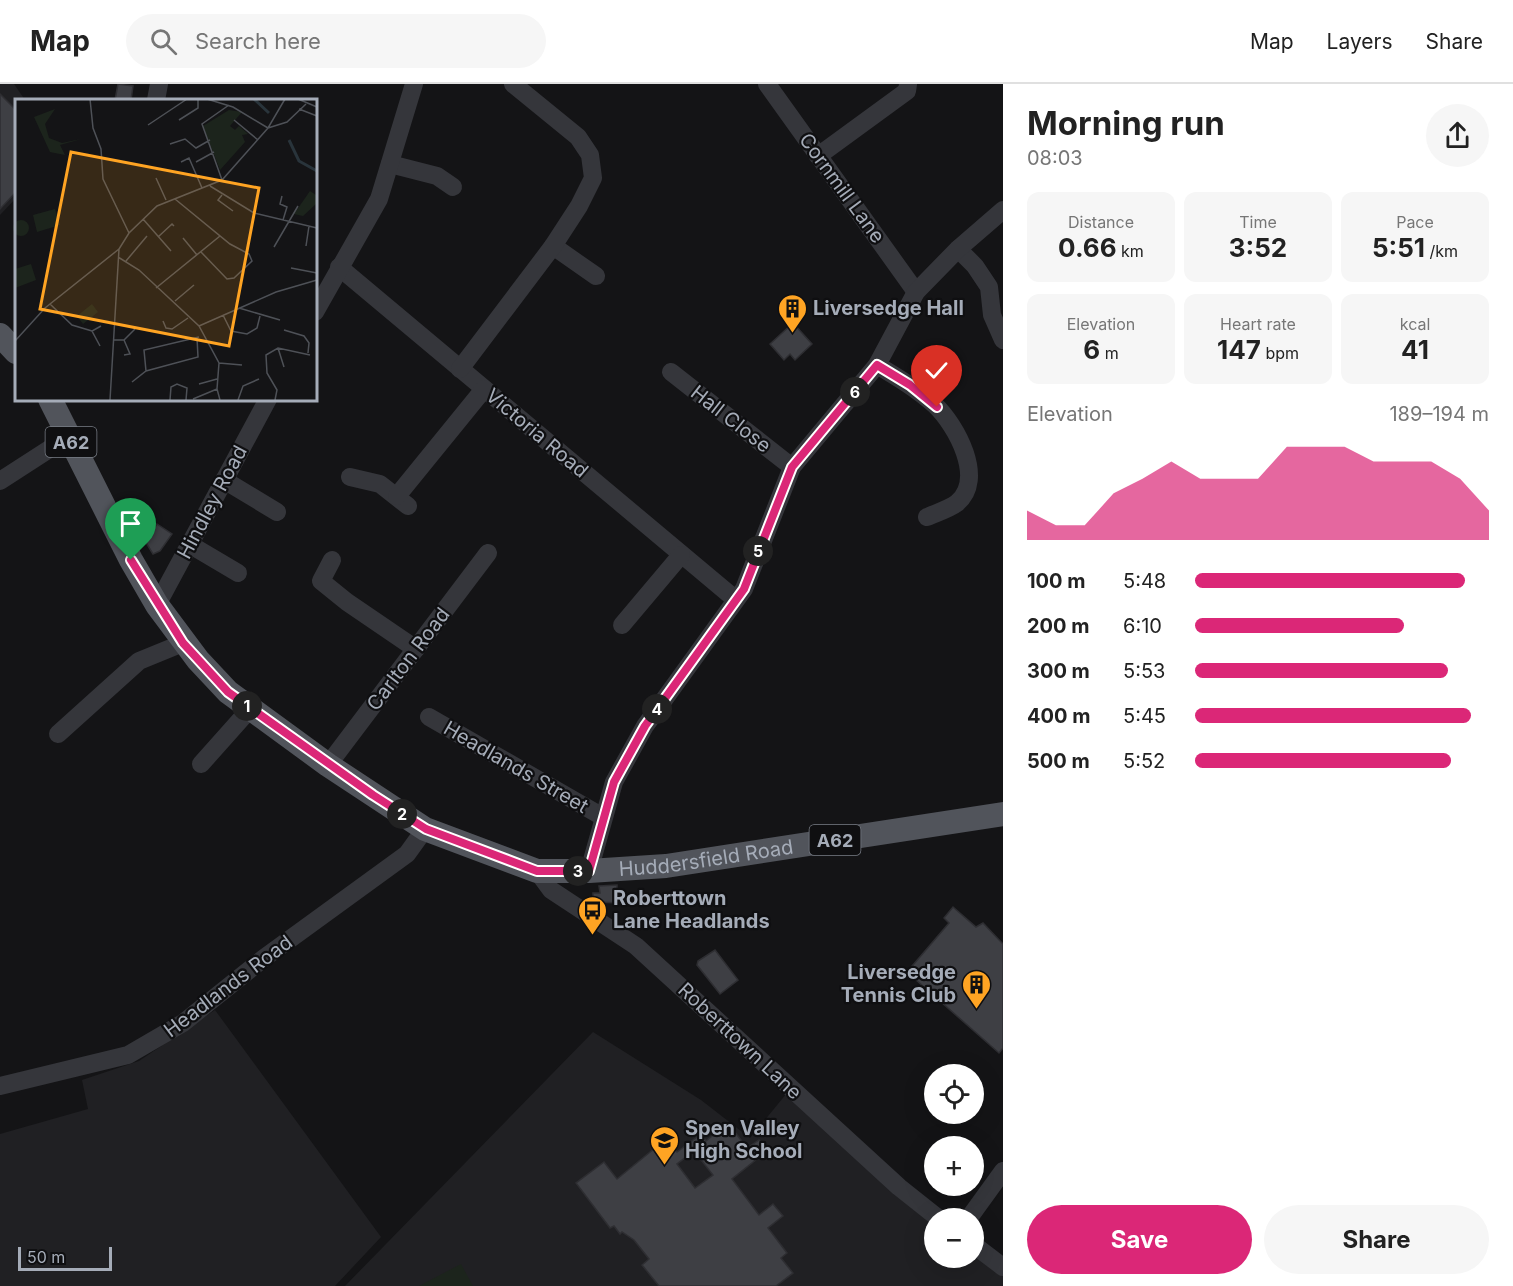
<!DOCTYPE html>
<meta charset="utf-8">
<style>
body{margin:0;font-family:Inter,sans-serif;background:#f6f6f6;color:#222;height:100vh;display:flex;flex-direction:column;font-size:22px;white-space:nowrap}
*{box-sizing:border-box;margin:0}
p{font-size:20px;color:#767676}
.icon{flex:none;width:33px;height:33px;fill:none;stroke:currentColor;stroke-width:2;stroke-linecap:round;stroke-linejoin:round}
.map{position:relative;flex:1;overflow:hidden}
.side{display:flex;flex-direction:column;background:#fff;width:510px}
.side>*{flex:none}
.buttons{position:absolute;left:924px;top:980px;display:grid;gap:12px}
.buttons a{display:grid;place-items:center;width:60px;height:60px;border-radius:50%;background:#fff;box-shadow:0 6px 24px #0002;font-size:30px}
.scale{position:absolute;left:18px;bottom:15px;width:94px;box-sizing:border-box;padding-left:6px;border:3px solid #a5acb8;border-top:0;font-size:16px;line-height:21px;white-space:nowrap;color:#a5acb8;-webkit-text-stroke:4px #0f0f11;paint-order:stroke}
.pin{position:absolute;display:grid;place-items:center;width:51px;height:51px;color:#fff;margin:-62px -26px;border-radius:50% 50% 50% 0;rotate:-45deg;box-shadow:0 0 6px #0007}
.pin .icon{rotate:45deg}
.km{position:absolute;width:30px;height:30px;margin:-15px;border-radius:50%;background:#222;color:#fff;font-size:16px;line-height:30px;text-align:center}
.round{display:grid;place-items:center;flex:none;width:63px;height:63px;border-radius:32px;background:#f6f6f6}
.summary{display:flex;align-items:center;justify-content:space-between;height:102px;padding:0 24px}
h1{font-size:33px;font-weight:700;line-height:45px}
.metrics{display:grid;grid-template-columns:repeat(3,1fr);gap:9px;height:102px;padding:6px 24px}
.metrics div{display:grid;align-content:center;border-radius:12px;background:#f6f6f6;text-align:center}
.metrics b{font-size:26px;font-weight:700}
.metrics small{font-size:16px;font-weight:400}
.metrics p{font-size:16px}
.chart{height:168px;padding:12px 24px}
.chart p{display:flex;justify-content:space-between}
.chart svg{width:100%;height:108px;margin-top:6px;fill:#db2777;opacity:.7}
.primary-button{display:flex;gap:12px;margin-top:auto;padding:12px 24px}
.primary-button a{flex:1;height:69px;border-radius:36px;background:#db2777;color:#fff;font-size:24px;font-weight:700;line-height:69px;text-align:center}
.primary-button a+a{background:#f6f6f6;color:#222}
ul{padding:0 24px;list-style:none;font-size:20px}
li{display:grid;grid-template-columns:96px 72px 1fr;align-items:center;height:45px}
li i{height:15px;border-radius:8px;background:#db2777}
header{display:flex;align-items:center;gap:36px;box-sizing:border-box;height:84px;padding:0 30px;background:#fff;border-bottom:2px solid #e0e0e0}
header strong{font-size:28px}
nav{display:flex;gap:33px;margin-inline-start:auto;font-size:21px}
.search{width:420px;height:54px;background:#f6f6f6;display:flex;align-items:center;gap:15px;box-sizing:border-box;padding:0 21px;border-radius:33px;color:#767676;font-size:22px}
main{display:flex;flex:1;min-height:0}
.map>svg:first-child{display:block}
</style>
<header>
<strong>Map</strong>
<div class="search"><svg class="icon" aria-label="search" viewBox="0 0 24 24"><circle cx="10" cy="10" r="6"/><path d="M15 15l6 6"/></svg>Search here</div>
<nav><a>Map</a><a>Layers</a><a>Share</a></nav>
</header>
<main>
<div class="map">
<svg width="1003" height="1202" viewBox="0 0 1003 1202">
<rect width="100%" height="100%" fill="#141416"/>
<!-- built -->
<g fill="#202023">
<polygon points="0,0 14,0 25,16 16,16 16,114 0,131"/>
<polygon points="215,926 381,1153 335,1202 0,1202 0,1050 88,1025 82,996 139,977"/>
<polygon points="593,948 701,1016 750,1054 787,1009 934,1140 934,1173 974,1173 974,1169 1003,1191 1003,1202 345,1202"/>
</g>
<!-- green -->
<polygon fill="#1c241c" points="461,1180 473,1202 418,1202 419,1202"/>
<!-- building -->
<g fill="#3e3f44" stroke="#2e2e32" stroke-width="1.5" fill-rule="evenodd">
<polygon points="118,0 133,2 131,16 115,16"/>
<polygon points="0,10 16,26 16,108 0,125"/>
<polygon points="793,239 812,260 795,276 790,270 784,276 770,260"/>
<polygon points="157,440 172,450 160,467 153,470 145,457"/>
<polygon points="617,801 617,809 623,809 623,819 593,818 593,809 600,809 599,802"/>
<polygon points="953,823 976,843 983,839 1003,860 1003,964 999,969 907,888 949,839 944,834"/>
<polygon points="715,866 738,896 720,910 697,881 698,877"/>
<path d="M728 1039 747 1064 759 1056 767 1067 732 1095 759 1131 773 1120 783 1132 768 1144 787 1169 781 1174 793 1189 776 1202H659L642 1181 649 1175 634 1156 622 1148 620 1150 614 1142 610 1144 576 1099 604 1078 617 1095 666 1055 677 1068 701 1050 706 1057ZM694 1067 713 1091 695 1104 677 1080Z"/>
</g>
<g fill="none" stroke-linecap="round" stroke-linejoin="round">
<!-- minor -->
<g stroke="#35363b" stroke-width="18">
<polyline points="767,0 916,208"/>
<polyline points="156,16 159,0"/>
<polyline points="818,72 907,7 908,0"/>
<polyline points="390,80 437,92 453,103"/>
<polyline points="553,162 596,192"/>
<polyline points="958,165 975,182 989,203 992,231 1003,256"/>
<polyline points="339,183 735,515"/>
<polyline points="315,228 379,115 414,0"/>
<path d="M877 281C897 293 917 305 935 321 956 341 986 395 957 419 949 425 936 429 927 433"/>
<polyline points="460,285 553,162 579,122 593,94 590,71 578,53 513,0"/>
<polyline points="671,288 792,383"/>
<polyline points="350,393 380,400 408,422"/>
<polyline points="224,396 277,428"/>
<polyline points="0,397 68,353"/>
<polyline points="397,412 484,305"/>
<polyline points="189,460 238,489"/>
<polyline points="332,476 321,497 347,518 416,565"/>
<polyline points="157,521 268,315"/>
<polyline points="622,541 681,471"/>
<polyline points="429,633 603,733"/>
<polyline points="58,650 139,577 183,559"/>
<polyline points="201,680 250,625"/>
<polyline points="328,681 488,469"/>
<polyline points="537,787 551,806 636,862 899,1103 938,1134"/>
<polyline points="589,787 614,698 645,642 744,505 792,383 877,281 916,208 958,165 1003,126"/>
<polyline points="0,1002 128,971 183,939 264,874 407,770 425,745"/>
<polyline points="969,1134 1003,1087"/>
<polyline points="974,1161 1003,1183"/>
</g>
<!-- major -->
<g stroke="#51545b" stroke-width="24">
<polyline points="0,251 16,268"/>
<path id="s1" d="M50 315 131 476 157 521 198 576 228 608 328 681 425 745 537 787H589L666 782 1003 730"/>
</g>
</g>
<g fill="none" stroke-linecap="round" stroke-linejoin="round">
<defs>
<polyline id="route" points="131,476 183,559 228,608 373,711 426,745 537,787 589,787 614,698 645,642 744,505 792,383 877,281 910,301 937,323"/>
</defs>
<!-- route casing -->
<use href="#route" stroke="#fff" stroke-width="12"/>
<!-- route -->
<use href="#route" stroke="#db2777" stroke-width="8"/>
</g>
<!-- icons -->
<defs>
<symbol id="building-pin" viewBox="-11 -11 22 30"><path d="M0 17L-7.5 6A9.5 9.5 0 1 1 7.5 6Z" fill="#ffa423" stroke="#0f0f11"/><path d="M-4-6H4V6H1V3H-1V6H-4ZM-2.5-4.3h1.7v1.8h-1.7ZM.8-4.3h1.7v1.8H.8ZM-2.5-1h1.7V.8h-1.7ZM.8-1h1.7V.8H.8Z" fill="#111"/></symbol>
<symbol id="bus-pin" viewBox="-11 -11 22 30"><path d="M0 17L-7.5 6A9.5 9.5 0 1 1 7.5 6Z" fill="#ffa423" stroke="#0f0f11"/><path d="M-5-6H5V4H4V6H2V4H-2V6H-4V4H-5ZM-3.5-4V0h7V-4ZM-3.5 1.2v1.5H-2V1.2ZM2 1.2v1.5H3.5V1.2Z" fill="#111"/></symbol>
<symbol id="school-pin" viewBox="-11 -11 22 30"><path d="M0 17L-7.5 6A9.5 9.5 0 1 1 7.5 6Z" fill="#ffa423" stroke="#0f0f11"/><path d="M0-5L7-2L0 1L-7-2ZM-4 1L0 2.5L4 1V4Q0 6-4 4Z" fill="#111"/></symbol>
</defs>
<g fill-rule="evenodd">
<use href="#building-pin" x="776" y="208" width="33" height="45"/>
<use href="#bus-pin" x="576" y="810" width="33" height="45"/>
<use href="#building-pin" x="960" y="884" width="33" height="45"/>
<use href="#school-pin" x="648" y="1040" width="33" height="45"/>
</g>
<g text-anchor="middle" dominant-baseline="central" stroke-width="4.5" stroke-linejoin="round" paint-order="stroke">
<!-- shield labels -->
<g fill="#0f0f11" stroke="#787d86" stroke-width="1.5">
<rect x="45.5" y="343" width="51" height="30" rx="4.5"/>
<rect x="809.5" y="741" width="51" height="30" rx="4.5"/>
</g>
<g font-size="18" font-weight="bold" fill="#a5acb8">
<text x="71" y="358">A62</text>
<text x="835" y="756">A62</text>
</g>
<!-- street labels -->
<g font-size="20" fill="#a5acb8" stroke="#0f0f11">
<text transform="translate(842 104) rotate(54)">Cornmill Lane</text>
<text transform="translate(731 335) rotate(38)">Hall Close</text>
<text transform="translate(537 349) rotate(40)">Victoria Road</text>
<text transform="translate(212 418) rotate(-62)">Hindley Road</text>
<text transform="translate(408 575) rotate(-53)">Carlton Road</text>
<text transform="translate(516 683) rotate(30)">Headlands Street</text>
<text stroke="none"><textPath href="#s1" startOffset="874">Huddersfield Road</textPath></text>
<text transform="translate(228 902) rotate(-37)">Headlands Road</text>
<text transform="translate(740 957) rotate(43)">Roberttown Lane</text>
</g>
<!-- poi labels -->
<g font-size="20" font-weight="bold" fill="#a5acb8" stroke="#0f0f11" text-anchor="start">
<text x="813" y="224">Liversedge Hall</text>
<text x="613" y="814">Roberttown<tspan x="613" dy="23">Lane Headlands</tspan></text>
<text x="956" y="888" text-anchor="end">Liversedge<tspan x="956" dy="23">Tennis Club</tspan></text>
<text x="685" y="1044">Spen Valley<tspan x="685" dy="23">High School</tspan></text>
</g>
</g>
<!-- overview -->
<g transform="translate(15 15)">
<rect width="302" height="302" fill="#141416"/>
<path d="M40 10 30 25 34 39 47 44 66 40 45 46 50 56 35 53 19 18ZM214 11 227 13 215 27 220 31 224 27 233 35 227 36 230 43 205 71 188 27ZM295 92 301 96V105L288 117 279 115ZM40 110 45 126 22 133 18 116ZM-2 129a8 8 0 1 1 16 0a8 8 0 1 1-16 0ZM16 165 21 181 0 189V170ZM77 205 83 213 68 225 62 217Z" fill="#1c241c"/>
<path fill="none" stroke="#29343b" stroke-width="3" d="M239 0 254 14M274 41 284 62 302 72"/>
<path fill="none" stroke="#4e5157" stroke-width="1.5" d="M75 0 78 29 86 50 88 80 114 134M192 0 218 8 253 29M283 0 302 8M284 10 302 17M164 21 183 9V0M219 21 243 41M133 26 172 0M253 29 272 23 291 5M155 45 170 40 181 49 195 41M166 63 174 59 187 89M181 63 199 53M141 79 151 101M207 81 187 25 214 6M195 87 239 114 302 129M207 96 203 101 218 112M267 97 265 105 272 108 268 121M160 100 215 145 234 155 237 162 219 179 212 180 186 153M128 120 156 152M143 138 157 125 159 127M168 139 182 156M291 147 294 127M259 148 283 107M103 158 124 171 184 227 204 264 202 290 205 301M111 162 132 137M276 169 302 174M141 189 205 137M160 202 179 186M35 205 57 226 77 232M224 209 265 221M208 216 216 232 232 235 242 229 245 217M148 222 151 229 157 230 173 219M184 227 261 193 302 181M269 231 289 237 294 244 293 254M99 241H109L120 230M109 241 115 255 109 256M0 242 30 209 104 150M85 247 77 232 86 227M263 249 269 268M204 264 227 266M131 272 129 251 184 238M117 283 131 272 183 258 182 239M184 285 202 280M178 300 202 290M95 301 104 150 114 134 142 107 207 81 253 29 270 0M155 301 156 288 162 285 172 289 171 301M223 301 228 287 244 280M260 301 262 291 252 274 251 256 263 249 295 256"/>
<path fill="#ffa423" fill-opacity="0.15" stroke="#ffa423" stroke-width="3" d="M56 53 244 89 214 247 25 210Z"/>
<rect width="302" height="302" fill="none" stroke="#a5acb8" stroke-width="3"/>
</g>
</svg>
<div class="buttons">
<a><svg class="icon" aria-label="locate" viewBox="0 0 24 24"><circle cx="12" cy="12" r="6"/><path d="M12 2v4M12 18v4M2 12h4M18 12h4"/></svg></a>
<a>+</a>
<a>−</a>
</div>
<div class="scale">50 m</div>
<div class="pin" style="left:131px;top:476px;background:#1e9e55"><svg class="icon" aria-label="arrive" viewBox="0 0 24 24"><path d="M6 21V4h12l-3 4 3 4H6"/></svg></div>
<div class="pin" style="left:937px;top:323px;background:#d93025"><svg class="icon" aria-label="check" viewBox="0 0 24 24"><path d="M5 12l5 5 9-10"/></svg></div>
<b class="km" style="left:247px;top:622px">1</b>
<b class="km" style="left:402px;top:730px">2</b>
<b class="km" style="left:578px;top:787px">3</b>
<b class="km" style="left:657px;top:625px">4</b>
<b class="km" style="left:758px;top:467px">5</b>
<b class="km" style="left:855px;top:308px">6</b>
</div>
<section class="side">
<div class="summary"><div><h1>Morning run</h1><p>08:03</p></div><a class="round"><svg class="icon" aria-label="share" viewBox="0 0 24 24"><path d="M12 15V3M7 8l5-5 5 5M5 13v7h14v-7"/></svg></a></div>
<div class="metrics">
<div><p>Distance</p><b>0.66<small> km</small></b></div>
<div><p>Time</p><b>3:52</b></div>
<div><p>Pace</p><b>5:51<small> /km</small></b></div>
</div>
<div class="metrics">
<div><p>Elevation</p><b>6<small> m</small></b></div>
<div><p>Heart rate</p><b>147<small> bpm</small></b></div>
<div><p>kcal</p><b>41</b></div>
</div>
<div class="chart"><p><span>Elevation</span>189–194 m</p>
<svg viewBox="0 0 160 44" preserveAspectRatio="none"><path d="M0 44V32L10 38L20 38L30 25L40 19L50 12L60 19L70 19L80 19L90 6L100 6L110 6L120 12L130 12L140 12L150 19L160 32V44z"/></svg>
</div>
<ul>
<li><b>100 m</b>5:48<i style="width:92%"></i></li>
<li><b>200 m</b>6:10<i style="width:71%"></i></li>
<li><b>300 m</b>5:53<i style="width:86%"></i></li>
<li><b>400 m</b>5:45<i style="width:94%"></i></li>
<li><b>500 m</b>5:52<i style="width:87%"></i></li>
</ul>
<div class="primary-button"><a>Save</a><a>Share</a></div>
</section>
</main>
